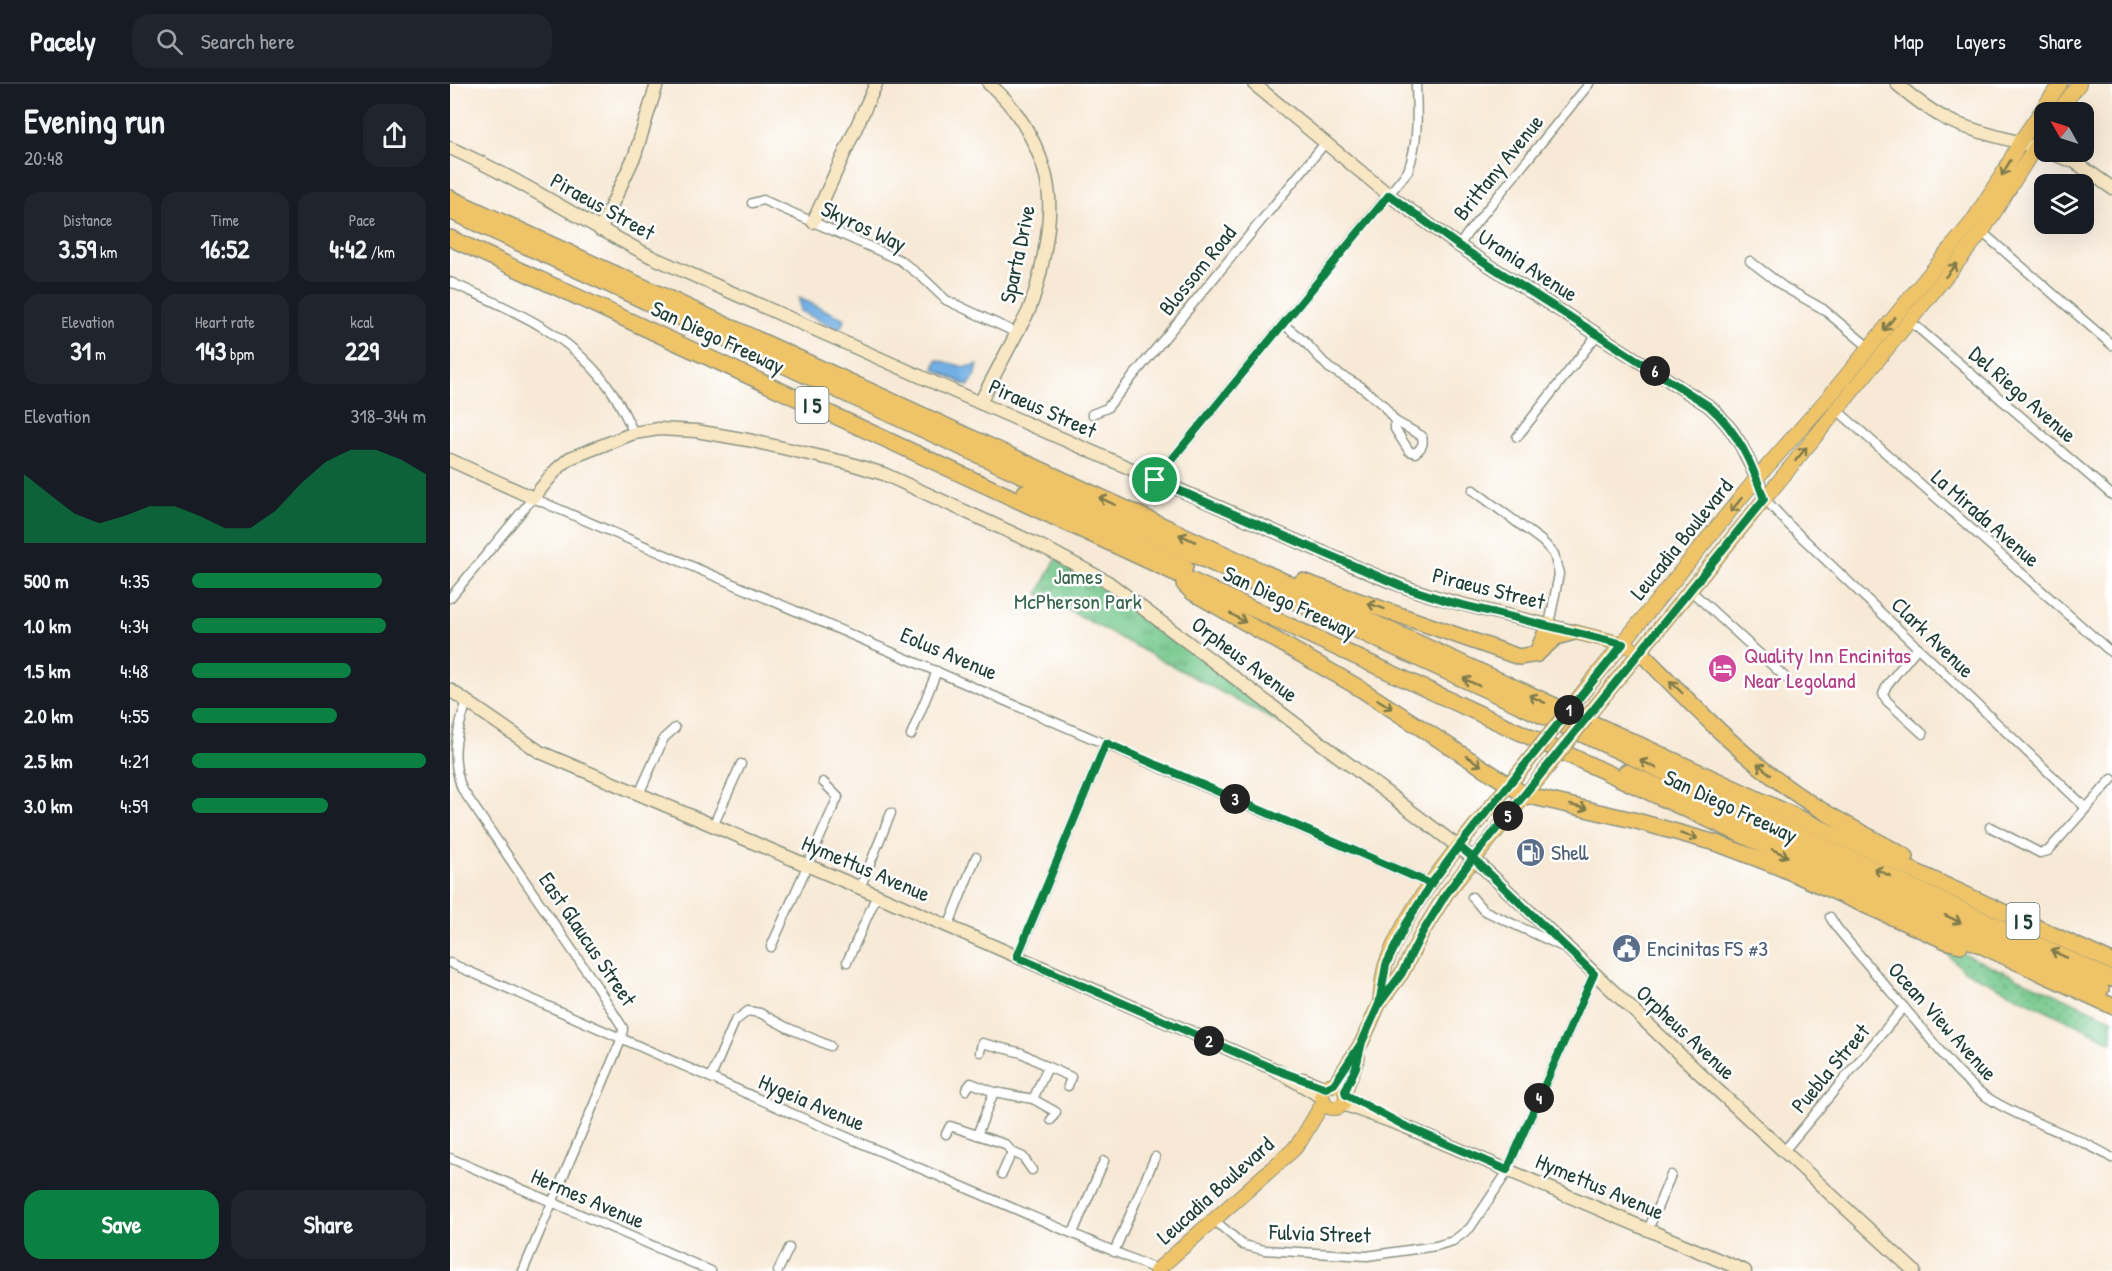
<!DOCTYPE html>
<meta charset="utf-8">
<style>
body{margin:0;font-family:"Patrick Hand",sans-serif;background:#20242c;color:#f1f3f6;height:100vh;display:flex;flex-direction:column;font-size:22px;white-space:nowrap}
*{box-sizing:border-box;margin:0}
p{font-size:20px;color:#9ea1a6}
.icon{flex:none;width:33px;height:33px;fill:none;stroke:currentColor;stroke-width:2;stroke-linecap:round;stroke-linejoin:round}
.map{position:relative;flex:1;overflow:hidden}
.panel{display:flex;flex-direction:column;background:#171b24;width:450px}
.panel>*{flex:none}
.needle{width:39px;rotate:309deg}
.tools{position:absolute;left:1584px;top:18px;display:grid;gap:12px}
.tools a{display:grid;place-items:center;width:60px;height:60px;border-radius:12px;background:#171b24;box-shadow:0 6px 24px #0002;font-size:30px}
.pin{position:absolute;display:grid;place-items:center;width:51px;height:51px;color:#fff;margin:-26px;border:3px solid #fff;border-radius:50%;box-shadow:0 2px 6px #0007}
.km{position:absolute;width:30px;height:30px;margin:-15px;border-radius:50%;background:#222;color:#fff;font-size:16px;line-height:30px;text-align:center}
.round{display:grid;place-items:center;flex:none;width:63px;height:63px;border-radius:18px;background:#20242c}
.overview{display:flex;align-items:center;justify-content:space-between;height:102px;padding:0 24px}
h1{font-size:33px;font-weight:800;line-height:45px}
.metrics{display:grid;grid-template-columns:repeat(3,1fr);gap:9px;height:102px;padding:6px 24px}
.metrics div{display:grid;align-content:center;border-radius:15px;background:#20242c;text-align:center}
.metrics b{font-size:26px;font-weight:800}
.metrics small{font-size:16px;font-weight:400}
.metrics p{font-size:16px}
.chart{height:168px;padding:12px 24px}
.chart p{display:flex;justify-content:space-between}
.chart svg{width:100%;height:108px;margin-top:6px;fill:#0b8043;opacity:.7}
.primary-button{display:flex;gap:12px;margin-top:auto;padding:12px 24px}
.primary-button a{flex:1;height:69px;border-radius:18px;background:#0b8043;color:#fff;font-size:24px;font-weight:800;line-height:69px;text-align:center}
.primary-button a+a{background:#20242c;color:#f1f3f6}
ul{padding:0 24px;list-style:none;font-size:20px}
li{display:grid;grid-template-columns:96px 72px 1fr;align-items:center;height:45px}
li i{height:15px;border-radius:8px;background:#0b8043}
header{display:flex;align-items:center;gap:36px;box-sizing:border-box;height:84px;padding:0 30px;background:#171b24;border-bottom:2px solid #363941}
header strong{font-size:28px}
nav{display:flex;gap:33px;margin-inline-start:auto;font-size:21px}
.search{width:420px;height:54px;background:#20242c;display:flex;align-items:center;gap:15px;box-sizing:border-box;padding:0 21px;border-radius:18px;color:#9ea1a6;font-size:22px}
main{display:flex;flex:1;min-height:0}
.map>svg:first-child{display:block}
</style>
<header>
<strong>Pacely</strong>
<div class="search"><svg class="icon" aria-label="search" viewBox="0 0 24 24"><circle cx="10" cy="10" r="6"/><path d="M15 15l6 6"/></svg>Search here</div>
<nav><a>Map</a><a>Layers</a><a>Share</a></nav>
</header>
<main>
<section class="panel">
<div class="overview"><div><h1>Evening run</h1><p>20:48</p></div><a class="round"><svg class="icon" aria-label="share" viewBox="0 0 24 24"><path d="M12 15V3M7 8l5-5 5 5M5 13v7h14v-7"/></svg></a></div>
<div class="metrics">
<div><p>Distance</p><b>3.59<small> km</small></b></div>
<div><p>Time</p><b>16:52</b></div>
<div><p>Pace</p><b>4:42<small> /km</small></b></div>
</div>
<div class="metrics">
<div><p>Elevation</p><b>31<small> m</small></b></div>
<div><p>Heart rate</p><b>143<small> bpm</small></b></div>
<div><p>kcal</p><b>229</b></div>
</div>
<div class="chart"><p><span>Elevation</span>318–344 m</p>
<svg viewBox="0 0 160 44" preserveAspectRatio="none"><path d="M0 44V16L10 24L20 32L30 36L40 33L50 29L60 29L70 33L80 38L90 38L100 31L110 20L120 11L130 6L140 6L150 10L160 16V44z"/></svg>
</div>
<ul>
<li><b>500 m</b>4:35<i style="width:81%"></i></li>
<li><b>1.0 km</b>4:34<i style="width:83%"></i></li>
<li><b>1.5 km</b>4:48<i style="width:68%"></i></li>
<li><b>2.0 km</b>4:55<i style="width:62%"></i></li>
<li><b>2.5 km</b>4:21<i style="width:100%"></i></li>
<li><b>3.0 km</b>4:59<i style="width:58%"></i></li>
</ul>
<div class="primary-button"><a>Save</a><a>Share</a></div>
</section>
<div class="map">
<svg width="1662" height="1187" viewBox="0 0 1662 1187">
<defs>
<pattern id="grass-dots" width="8" height="8" patternUnits="userSpaceOnUse" patternTransform="scale(1.5)"><rect width="8" height="8" fill="#73c78b"/><path d="M2 2h.1M6 6h.1" fill="none" stroke="#5ea372" stroke-width="1.8" stroke-linecap="round"/></pattern>
<pattern id="park-tufts" width="24" height="20" patternUnits="userSpaceOnUse" patternTransform="scale(1.5)"><rect width="24" height="20" fill="#73c78b"/><path d="M3 7l-1-3M5 7V3M7 7l1-3M15 17l-1-3M17 17v-4M19 17l1-3" fill="none" stroke="#5ea372"/></pattern>
</defs>
<rect width="100%" height="100%" fill="#fff"/>
<filter id="ink" filterUnits="userSpaceOnUse"><feTurbulence type="fractalNoise" baseFrequency=".0167" numOctaves="2"/><feDisplacementMap in="SourceGraphic" scale="12" xChannelSelector="R" yChannelSelector="G"/><feConvolveMatrix kernelMatrix="1 2 1 2 8 2 1 2 1" color-interpolation-filters="sRGB"/></filter>
<filter id="wash" filterUnits="userSpaceOnUse"><feTurbulence type="fractalNoise" baseFrequency=".008" numOctaves="4" result="noise"/><feDisplacementMap in="SourceGraphic" scale="24" xChannelSelector="R" yChannelSelector="G"/><feGaussianBlur stdDeviation="1.35" result="paint"/><feColorMatrix in="noise" values="0 0 0 0 0 0 0 0 0 0 0 0 0 0 0 0 0 1.4 0 .05"/><feComposite in="paint" operator="in"/></filter>
<g filter="url(#wash)">
<rect width="100%" height="100%" fill="#f7e9d5"/>
<!-- grass -->
<polygon fill="url(#grass-dots)" stroke="#498260" stroke-width="1.5" points="1484,857 1662,935 1662,958 1513,886"/>
<!-- park -->
<polygon fill="url(#park-tufts)" stroke="#498260" stroke-width="1.5" points="609,469 887,670 588,510"/>
<!-- water -->
<g fill="#71afe4" stroke="#48768c" stroke-width="1.5">
<polygon points="349,214 395,235 389,246 350,227"/>
<polygon points="487,276 515,283 528,281 525,293 518,302 484,285"/>
</g>
</g>
<g filter="url(#ink)">
<g fill="none" stroke-linecap="round" stroke-linejoin="round">
<defs>
<g id="street">
<polyline points="302,119 313,116 450,176 472,193 496,216 567,249"/>
<polyline points="1532,148 1662,261"/>
<polyline points="1009,162 1017,150 1139,0"/>
<polyline points="1300,177 1334,203 1373,225 1420,264"/>
<path d="M0 198C59 225 112 244 154 297 167 312 175 331 184 349"/>
<polyline points="1460,237 1662,411"/>
<path d="M833 240 854 257 879 284 910 302 933 321 945 337 972 352C974 360 972 364 965 369L959 367 945 345V337"/>
<polyline points="1387,326 1662,569"/>
<polyline points="642,330 657,324 876,58"/>
<polyline points="1067,353 1147,251"/>
<path d="M705 396 958 87C969 55 967 33 966 0"/>
<polyline points="1023,406 1092,457 1104,470 1109,490 1099,541"/>
<polyline points="1314,414 1340,442 1635,723"/>
<polyline points="1240,506 1336,594"/>
<polyline points="0,514 83,414 981,800"/>
<polyline points="1468,563 1437,601 1433,610 1437,617 1473,650"/>
<path d="M17 618C6 650 0 672 12 705L146 901 173 944 172 954 73 1187"/>
<polyline points="461,651 487,587"/>
<polyline points="189,710 214,654 225,644"/>
<polyline points="263,742 291,680"/>
<polyline points="1540,743 1590,769 1598,767 1662,695"/>
<polyline points="410,804 441,729"/>
<polyline points="1022,813 1033,826 1111,862"/>
<path d="M1380 833 1387 844C1414 877 1442 909 1470 942 1490 967 1515 1001 1543 1017 1581 1040 1624 1050 1662 1074"/>
<polyline points="498,843 526,773"/>
<polyline points="321,863 388,713 373,698"/>
<polyline points="567,874 656,659"/>
<polyline points="397,878 427,811"/>
<polyline points="0,879 343,1030 710,1187"/>
<polyline points="530,968 532,959 572,969 598,983"/>
<polyline points="261,993 285,937 298,927 310,929 336,943 380,962"/>
<polyline points="516,1006 521,999 544,1008"/>
<polyline points="583,1015 606,1028 601,1036"/>
<polyline points="496,1050 500,1042 555,1060 562,1068"/>
<polyline points="527,1051 544,1008 583,1015 598,983 621,993 618,1002"/>
<polyline points="1334,1067 1454,923"/>
<polyline points="0,1074 261,1187"/>
<polyline points="552,1090 562,1068 573,1073 582,1086"/>
<polyline points="764,1136 793,1161 814,1166 917,1172 986,1162 1003,1157 1020,1144 1054,1093 1144,890"/>
<polyline points="1198,1146 1221,1091"/>
<polyline points="623,1149 654,1077"/>
<polyline points="664,1168 705,1073"/>
<polyline points="328,1187 339,1164"/>
</g>
<g id="secondary">
<path d="M804 0 939 111 1009 162 1259 322C1287 346 1297 372 1311 405"/>
<path d="M1447 0C1462 13 1479 26 1496 35 1527 50 1563 55 1594 66"/>
<path d="M0 64C70 95 134 138 202 173L530 319 927 492C990 519 1058 530 1124 548"/>
<polyline points="1597,68 1625,78 1662,104"/>
<polyline points="363,138 426,0"/>
<polyline points="150,146 185,71 207,0"/>
<path d="M530 319C540 299 551 279 562 258 567 248 574 237 579 226 590 198 601 145 599 114 597 74 570 25 539 0"/>
<polyline points="0,376 83,414 107,385 120,374 184,349 209,345 246,347 298,356 398,379 434,390 597,465 658,498 1023,774 1263,1002 1464,1187"/>
<polyline points="0,606 90,668 413,805 824,985 872,1013"/>
<polyline points="853,995 876,1004"/>
<polyline points="893,1020 956,1043 1295,1187"/>
</g>
<g id="primary">
<polyline points="1608,28 1629,0"/>
<polyline points="1124,548 1173,560 1180,563"/>
<polyline points="1142,597 1306,395 1378,314 1522,138 1555,86 1570,58 1610,0"/>
<polyline points="1136,634 1532,148 1594,49"/>
<path d="M930 916C932 904 932 891 936 880 962 809 1028 740 1075 681"/>
<circle cx="884" cy="1012" r="12"/>
<polyline points="884,1001 912,958 929,920 952,889 972,849 996,810 1090,693"/>
<polyline points="895,1007 908,973"/>
<polyline points="706,1187 844,1065 851,1056 874,1017"/>
</g>
<g id="highway">
<polyline points="0,114 1662,878"/>
<polyline points="0,127 1662,895"/>
<polyline points="0,154 1662,922"/>
<polyline points="575,408 735,483"/>
<polyline points="852,497 1069,573 1087,570 1106,553 1124,548"/>
<polyline points="734,500 742,508 906,602 1075,711 1183,736 1269,760 1324,781 1496,857 1511,861"/>
<polyline points="1088,566 1099,541"/>
<path d="M1190 568C1235 613 1280 661 1331 699 1369 728 1414 749 1456 773"/>
<polyline points="1176,688 1350,764 1651,905"/>
</g>
</defs>
<!-- street casing -->
<use href="#street" stroke="#8b9384" stroke-width="11"/>
<!-- secondary casing -->
<use href="#secondary" stroke="#8b9384" stroke-width="15"/>
<!-- primary casing -->
<use href="#primary" stroke="#8b9384" stroke-width="16"/>
<!-- highway casing -->
<use href="#highway" stroke="#8b9384" stroke-width="18"/>
<!-- street -->
<use href="#street" stroke="#fff" stroke-width="8"/>
<!-- secondary -->
<use href="#secondary" stroke="#f9e7c3" stroke-width="12"/>
<!-- primary -->
<use href="#primary" stroke="#efc469" stroke-width="14"/>
<!-- highway -->
<use href="#highway" stroke="#efc469" stroke-width="15"/>
<defs>
<g id="primary-bridge">
<polyline points="1075,681 1142,597"/>
<polyline points="1090,693 1136,634"/>
</g>
</defs>
<!-- primary-bridge casing -->
<use href="#primary-bridge" stroke="#8b9384" stroke-width="16" stroke-linecap="butt"/>
<!-- primary-bridge -->
<use href="#primary-bridge" stroke="#efc469" stroke-width="14"/>
</g>
<!-- one-way arrows -->
<defs><path id="oneway-shaft" d="M-6 0H5M1.5-3L5.5 0L1.5 3" fill="none" stroke-width="1.6" stroke-linecap="round" stroke-linejoin="round" transform="scale(1.5)"/></defs>
<g stroke="#7d7a4c">
<use href="#oneway-shaft" transform="translate(1556 84) rotate(120)"/>
<use href="#oneway-shaft" transform="translate(1501 186) rotate(-51)"/>
<use href="#oneway-shaft" transform="translate(1439 240) rotate(129)"/>
<use href="#oneway-shaft" transform="translate(1351 370) rotate(-51)"/>
<use href="#oneway-shaft" transform="translate(657 417) rotate(-155)"/>
<use href="#oneway-shaft" transform="translate(1286 421) rotate(129)"/>
<use href="#oneway-shaft" transform="translate(737 454) rotate(-156)"/>
<use href="#oneway-shaft" transform="translate(926 522) rotate(-161)"/>
<use href="#oneway-shaft" transform="translate(788 534) rotate(30)"/>
<use href="#oneway-shaft" transform="translate(1021 598) rotate(-155)"/>
<use href="#oneway-shaft" transform="translate(1226 603) rotate(-136)"/>
<use href="#oneway-shaft" transform="translate(1087 615) rotate(-155)"/>
<use href="#oneway-shaft" transform="translate(935 620) rotate(32)"/>
<use href="#oneway-shaft" transform="translate(1024 677) rotate(33)"/>
<use href="#oneway-shaft" transform="translate(1198 680) rotate(-155)"/>
<use href="#oneway-shaft" transform="translate(1314 685) rotate(-141)"/>
<use href="#oneway-shaft" transform="translate(1129 723) rotate(13)"/>
<use href="#oneway-shaft" transform="translate(1239 752) rotate(16)"/>
<use href="#oneway-shaft" transform="translate(1330 769) rotate(25)"/>
<use href="#oneway-shaft" transform="translate(1432 788) rotate(-155)"/>
<use href="#oneway-shaft" transform="translate(1503 835) rotate(25)"/>
<use href="#oneway-shaft" transform="translate(1609 870) rotate(-155)"/>
</g>
</g>
<g fill="none" stroke-linecap="round" stroke-linejoin="round" filter="url(#ink)">
<defs>
<path id="route" d="M705 396 951 502 1000 518 1173 560 1009 762 981 800 956 840 936 881 929 920 912 958 884 1000 876 1004 824 985 567 873 656 659 981 800 1009 762 1023 774 1144 890 1057 1086 955 1042 896 1011 895 1007 906 983 912 958 929 920 952 889 972 849 996 810 1023 774 1314 415C1302 380 1288 347 1259 322L1009 162 939 111 705 396"/>
</defs>
<!-- route casing -->
<use href="#route" stroke="#fff" stroke-width="12"/>
<!-- route -->
<use href="#route" stroke="#0b8043" stroke-width="8"/>
</g>
<!-- icons -->
<defs>
<symbol id="hotel-disc" viewBox="-11 -11 22 22"><circle r="9.5" fill="#d1479c" stroke="#fff"/><path d="M-6-4.5h1.5V1H6V5H4.5V3h-9V5H-6ZM-4 0a1.8 1.8 0 1 1 3.6 0ZM.5 0V-2.5h3Q6-2.5 6 0Z" fill="#fff"/></symbol>
<symbol id="fuel-disc" viewBox="-11 -11 22 22"><circle r="9.5" fill="#5c6f8a" stroke="#fff"/><path d="M-5.5-6h7V0h2V4h1.3V-2.5L3-4.5l.8-.8L6-3V5H2.5V1h-1V6h-7ZM-4.2-4.7v3.2H.2V-4.7Z" fill="#fff"/></symbol>
<symbol id="civic-disc" viewBox="-11 -11 22 22"><circle r="9.5" fill="#5c6f8a" stroke="#fff"/><path d="M-.6-6.5H3V-4.5H.6V-3L4-1V1h2V6H-6V1h2V-1L-.6-3ZM-1.2 2.5V6h2.4V2.5Z" fill="#fff"/></symbol>
</defs>
<g fill-rule="evenodd">
<use href="#hotel-disc" x="1256" y="568" width="33" height="33"/>
<use href="#fuel-disc" x="1064" y="752" width="33" height="33"/>
<use href="#civic-disc" x="1160" y="848" width="33" height="33"/>
</g>
<g text-anchor="middle" dominant-baseline="central" stroke-width="5" stroke-linejoin="round" paint-order="stroke">
<!-- shield labels -->
<g fill="#fff" stroke="#627771" stroke-width="1.5">
<rect x="345.5" y="303" width="33" height="36" rx="4.5"/>
<rect x="1556.5" y="819" width="33" height="36" rx="4.5"/>
</g>
<g font-size="21" font-weight="bold" fill="#1f3d34">
<text x="362" y="321">I 5</text>
<text x="1573" y="837">I 5</text>
</g>
<!-- street labels -->
<g font-size="22" fill="#1f3d34" stroke="#fff">
<text transform="translate(1048 83) rotate(-51)">Brittany Avenue</text>
<text transform="translate(153 122) rotate(29)">Piraeus Street</text>
<text transform="translate(414 142) rotate(25)">Skyros Way</text>
<text transform="translate(567 170) rotate(-78)">Sparta Drive</text>
<text transform="translate(1078 181) rotate(33)">Urania Avenue</text>
<text transform="translate(747 186) rotate(-51)">Blossom Road</text>
<text transform="translate(268 253) rotate(25)">San Diego Freeway</text>
<text transform="translate(1573 310) rotate(41)">Del Riego Avenue</text>
<text transform="translate(593 324) rotate(24)">Piraeus Street</text>
<text transform="translate(1536 434) rotate(41)">La Mirada Avenue</text>
<text transform="translate(1231 455) rotate(-51)">Leucadia Boulevard</text>
<text transform="translate(1039 504) rotate(14)">Piraeus Street</text>
<text transform="translate(840 518) rotate(25)">San Diego Freeway</text>
<text transform="translate(1483 553) rotate(44)">Clark Avenue</text>
<text transform="translate(499 569) rotate(23)">Eolus Avenue</text>
<text transform="translate(795 575) rotate(37)">Orpheus Avenue</text>
<text transform="translate(1281 722) rotate(25)">San Diego Freeway</text>
<text transform="translate(416 784) rotate(23)">Hymettus Avenue</text>
<text transform="translate(138 855) rotate(56)">East Glaucus Street</text>
<text transform="translate(1493 937) rotate(48)">Ocean View Avenue</text>
<text transform="translate(1236 948) rotate(43)">Orpheus Avenue</text>
<text transform="translate(1380 984) rotate(-50)">Puebla Street</text>
<text transform="translate(362 1018) rotate(23)">Hygeia Avenue</text>
<text transform="translate(1150 1102) rotate(23)">Hymettus Avenue</text>
<text transform="translate(765 1106) rotate(-42)">Leucadia Boulevard</text>
<text transform="translate(138 1114) rotate(23)">Hermes Avenue</text>
<text transform="translate(870 1149) rotate(2)">Fulvia Street</text>
</g>
<!-- park labels -->
<g font-size="22" fill="#38664e" stroke="#fff">
<text x="628" y="492">James<tspan x="628" dy="25">McPherson Park</tspan></text>
</g>
<!-- hotel labels -->
<g font-size="22" fill="#b23c85" stroke="#fff" text-anchor="start">
<text x="1294" y="571">Quality Inn Encinitas<tspan x="1294" dy="25">Near Legoland</tspan></text>
</g>
<!-- service labels -->
<g font-size="22" fill="#4e5e75" stroke="#fff" text-anchor="start">
<text x="1101" y="768">Shell</text>
<text x="1197" y="864">Encinitas FS #3</text>
</g>
</g>
</svg>
<div class="tools">
<a><svg class="needle" viewBox="-14 -14 28 28"><path d="M0-13l5 13h-10z" fill="#e53935"/><path d="M0 13l5-13h-10z" fill="#9ea1a6"/></svg></a>
<a><svg class="icon" aria-label="layers" viewBox="0 0 24 24"><path d="M12 4l9 5-9 5-9-5zM3 14l9 5 9-5"/></svg></a>
</div>
<div class="pin" style="left:705px;top:396px;background:#1e9e55"><svg class="icon" aria-label="arrive" viewBox="0 0 24 24"><path d="M6 21V4h12l-3 4 3 4H6"/></svg></div>
<b class="km" style="left:1119px;top:626px">1</b>
<b class="km" style="left:759px;top:957px">2</b>
<b class="km" style="left:785px;top:715px">3</b>
<b class="km" style="left:1089px;top:1014px">4</b>
<b class="km" style="left:1058px;top:732px">5</b>
<b class="km" style="left:1205px;top:287px">6</b>
</div>
</main>
